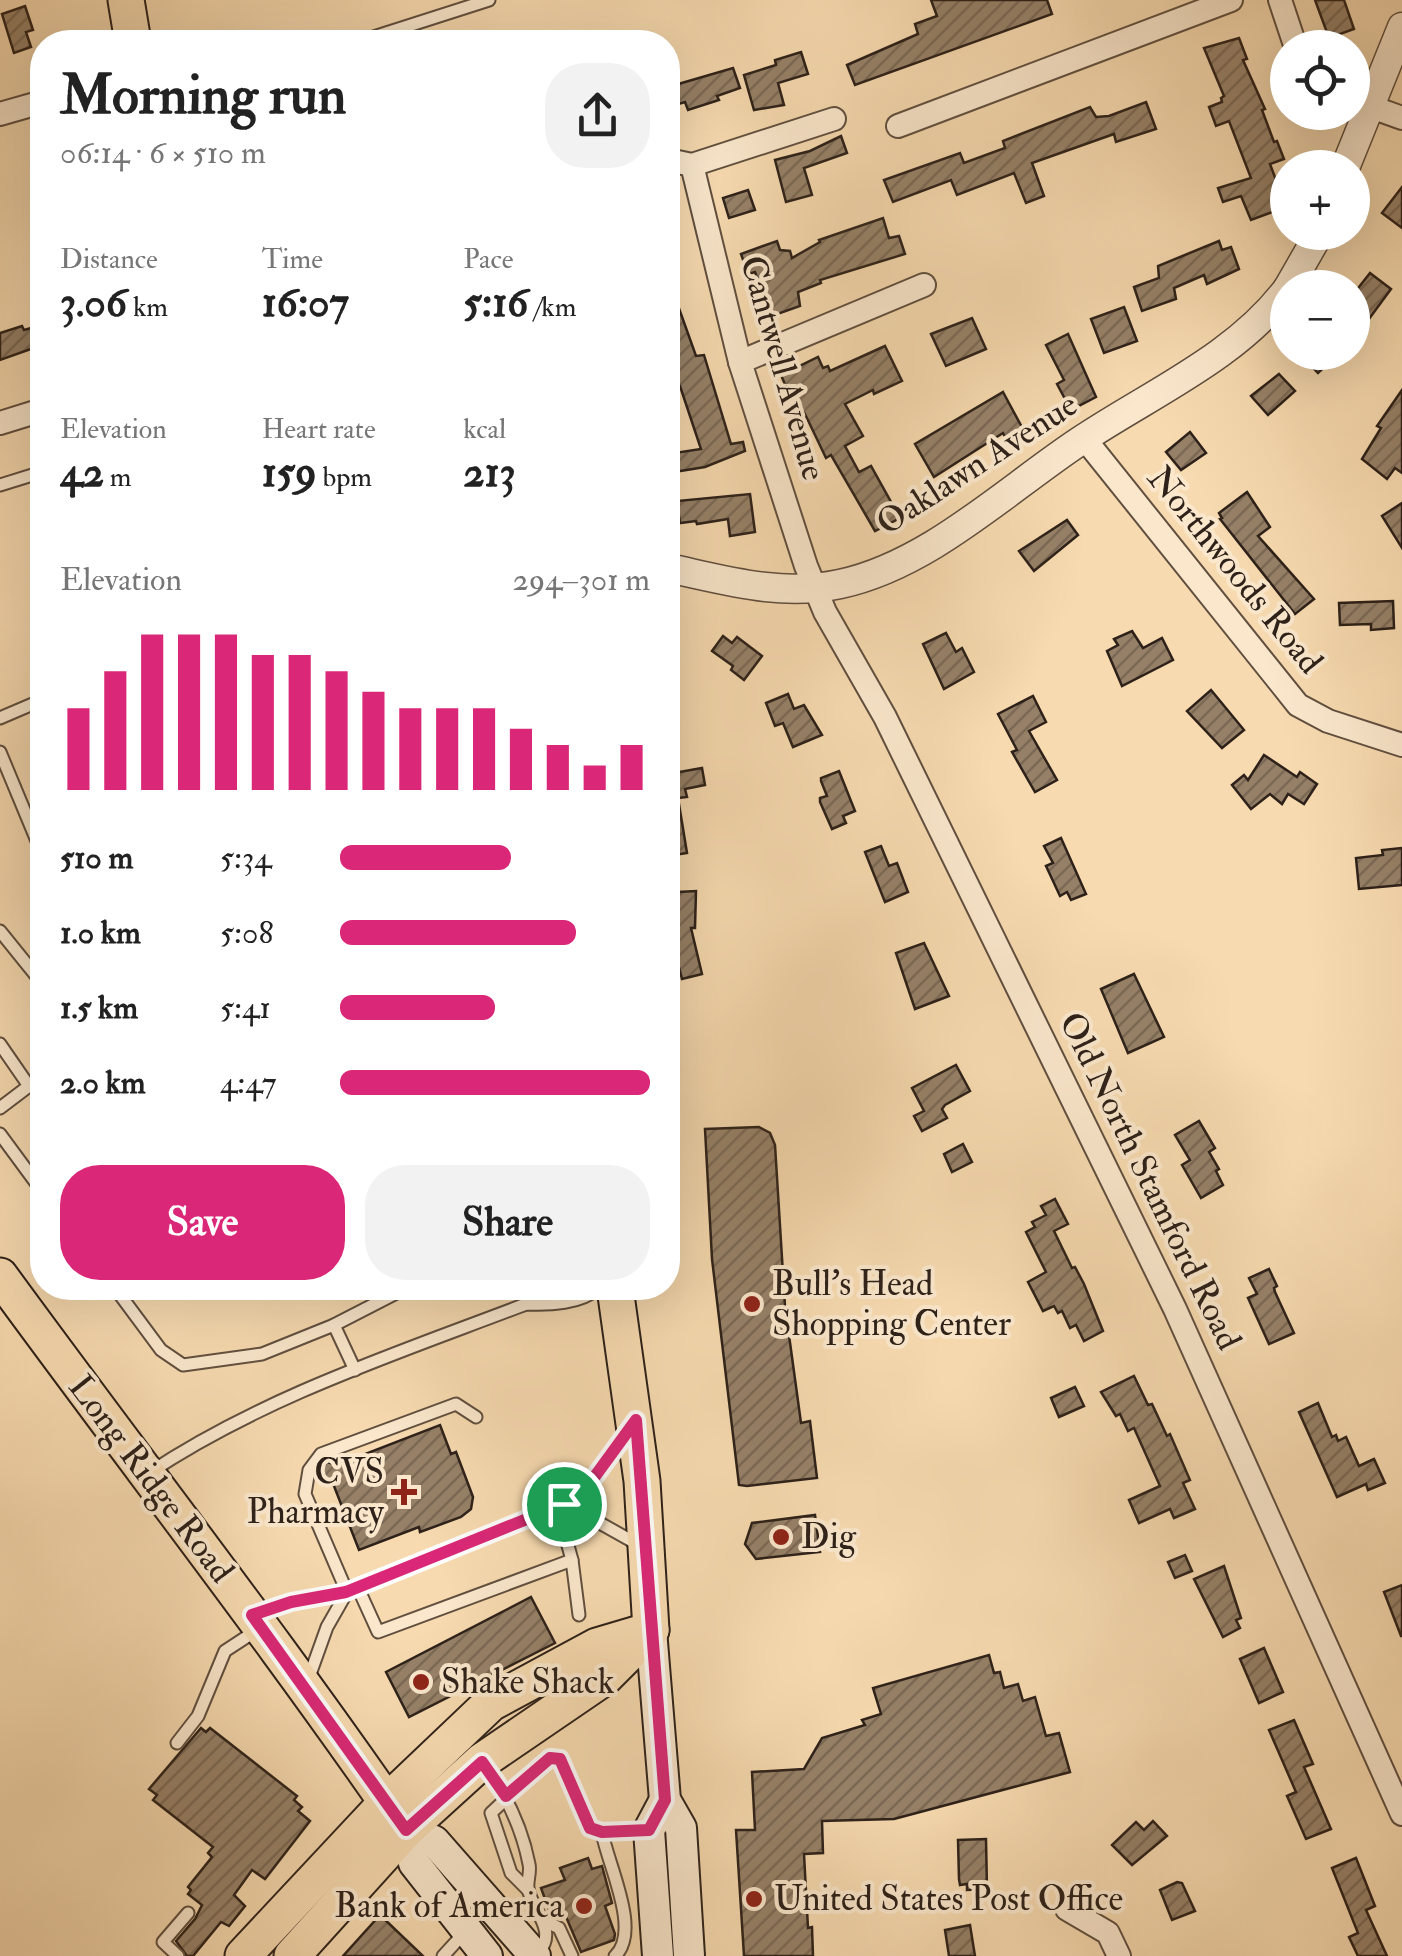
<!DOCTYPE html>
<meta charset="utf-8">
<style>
body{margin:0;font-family:"IM FELL Double Pica",serif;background:#f2f2f2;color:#222;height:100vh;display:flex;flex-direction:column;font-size:38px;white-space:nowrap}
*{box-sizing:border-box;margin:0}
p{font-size:32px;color:#767676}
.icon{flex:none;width:55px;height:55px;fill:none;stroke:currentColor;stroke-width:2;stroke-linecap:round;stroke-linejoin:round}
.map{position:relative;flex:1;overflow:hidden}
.drawer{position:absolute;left:30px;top:30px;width:650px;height:1270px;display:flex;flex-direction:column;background:#fff;border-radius:40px;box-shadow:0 10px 40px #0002}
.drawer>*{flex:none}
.controls{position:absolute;left:1270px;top:30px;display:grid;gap:20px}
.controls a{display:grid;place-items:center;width:100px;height:100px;border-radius:50%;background:#fff;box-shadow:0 10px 40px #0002;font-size:50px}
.pin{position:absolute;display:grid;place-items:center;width:85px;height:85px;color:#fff;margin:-42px;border:5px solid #fff;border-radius:50%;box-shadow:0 2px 10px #0007}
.round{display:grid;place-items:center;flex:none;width:105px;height:105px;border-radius:40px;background:#f2f2f2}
.summary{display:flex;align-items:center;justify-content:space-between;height:170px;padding:0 30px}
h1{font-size:55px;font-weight:700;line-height:75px}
.stats{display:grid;grid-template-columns:repeat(3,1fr);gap:15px;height:170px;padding:10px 30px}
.stats div{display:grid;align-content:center}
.stats b{font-size:42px;font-weight:700}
.stats small{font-size:28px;font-weight:400}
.stats p{font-size:28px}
.chart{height:280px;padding:20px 30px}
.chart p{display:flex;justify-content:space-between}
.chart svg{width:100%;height:180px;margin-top:10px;stroke:#db2777;stroke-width:6}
.cta{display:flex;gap:20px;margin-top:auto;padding:20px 30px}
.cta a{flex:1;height:115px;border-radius:40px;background:#db2777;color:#fff;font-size:40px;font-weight:700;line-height:115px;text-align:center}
.cta a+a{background:#f2f2f2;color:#222}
ul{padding:0 30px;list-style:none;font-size:32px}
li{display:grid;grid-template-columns:160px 120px 1fr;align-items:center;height:75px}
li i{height:25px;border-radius:12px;background:#db2777}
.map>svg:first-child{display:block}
</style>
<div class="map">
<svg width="1402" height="1956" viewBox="0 0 1402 1956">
<defs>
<pattern id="building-hatch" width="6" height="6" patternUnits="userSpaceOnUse" patternTransform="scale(2.5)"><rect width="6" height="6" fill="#968168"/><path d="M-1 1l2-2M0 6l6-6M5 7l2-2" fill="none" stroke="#7b6955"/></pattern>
</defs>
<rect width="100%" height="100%" fill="#f7dab0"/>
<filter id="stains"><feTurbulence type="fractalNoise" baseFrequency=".002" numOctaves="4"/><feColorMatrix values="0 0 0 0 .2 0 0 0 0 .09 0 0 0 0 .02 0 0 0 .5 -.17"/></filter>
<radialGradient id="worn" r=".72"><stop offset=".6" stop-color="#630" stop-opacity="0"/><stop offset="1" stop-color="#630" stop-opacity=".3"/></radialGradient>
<!-- building -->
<g fill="url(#building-hatch)" stroke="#2d2119" stroke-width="2.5">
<polygon points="931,0 1047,0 1052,14 855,85 847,65 918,34 915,24 937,16"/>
<polygon points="1315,0 1344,0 1354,29 1329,38"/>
<polygon points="25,6 33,30 26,32 31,47 14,53 2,14"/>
<polygon points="1239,38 1247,59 1243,60 1265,109 1262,110 1274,142 1277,141 1284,159 1270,164 1286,207 1251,220 1241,196 1223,202 1218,188 1251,178 1229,121 1216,126 1209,107 1222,102 1221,98 1224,96 1204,48"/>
<polygon points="801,52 808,74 778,83 784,105 754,110 744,75 776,65 775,60"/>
<polygon points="733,68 740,88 717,96 719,100 688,110 685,102 668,107 668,87"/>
<polygon points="1146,102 1156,129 1116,142 1114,134 1032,163 1044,196 1026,203 1014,173 957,195 951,180 893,202 884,180 960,153 964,163 1005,148 1003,141 1090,107 1096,117 1109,116"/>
<polygon points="841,136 847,153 804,168 812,195 786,202 775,160 810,151"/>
<polygon points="1402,187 1402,228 1382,213"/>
<polygon points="748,190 755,210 729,218 723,198"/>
<polygon points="883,218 889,238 899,236 905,254 820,280 821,283 798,292 800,306 772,316 755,272 748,274 741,254 777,241 780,250 790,251 792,258 820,242 819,240"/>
<polygon points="1219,241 1222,250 1231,247 1239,269 1207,284 1204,275 1174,288 1176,299 1142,311 1134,287 1159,278 1158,266"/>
<polygon points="1370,273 1391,289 1366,323 1352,312 1352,296"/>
<polygon points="668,286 671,286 696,356 704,355 731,444 743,442 745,451 705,467 668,473 668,454 701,449 680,386 668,390 668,365 672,364 668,349"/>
<polygon points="1124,307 1137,341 1104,353 1091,319"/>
<polygon points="972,318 986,349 946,366 931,334"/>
<polygon points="42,325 42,345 0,360 0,333 22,326 24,330"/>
<polygon points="1068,334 1096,397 1071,410 1057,384 1064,380 1046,345"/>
<polygon points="885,346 902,381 874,394 873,390 845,404 863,436 845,446 859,472 871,466 900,518 875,531 831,455 826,458 805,414 792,394 790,396 781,375 818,357 823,368 828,366 830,371"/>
<polygon points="1298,352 1340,352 1318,373"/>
<polygon points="1279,374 1295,391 1268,415 1251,396"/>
<polygon points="1402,390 1402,473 1395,468 1387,479 1362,459 1381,428 1377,426"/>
<polygon points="1003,392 1024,431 1007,441 1003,433 934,477 915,444"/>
<polygon points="1190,432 1206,453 1181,470 1166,452"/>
<polygon points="1247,492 1270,527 1258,536 1314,599 1295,614 1220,519 1222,518 1219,513"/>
<polygon points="750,494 755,532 730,536 728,519 697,524 696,521 680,523 677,501"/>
<polygon points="1402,503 1402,548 1382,516"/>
<polygon points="1067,520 1078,535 1034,571 1019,551"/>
<polygon points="1393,601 1394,628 1371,630 1371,624 1340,625 1339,603"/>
<polygon points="1132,631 1143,648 1162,638 1173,660 1122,686 1107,651 1118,645 1114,639"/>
<polygon points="946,633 956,652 962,648 974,672 944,689 923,644"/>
<polygon points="723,636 732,643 737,637 762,656 744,680 731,670 733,666 712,651"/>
<polygon points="1211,690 1244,730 1222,748 1187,711"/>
<polygon points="788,694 794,709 804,705 822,735 793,747 783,723 775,726 766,703"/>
<polygon points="1033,696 1046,722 1029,731 1057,780 1035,792 1012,752 1017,750 998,714"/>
<polygon points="1264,755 1297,777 1300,772 1317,784 1304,804 1288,794 1282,804 1270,794 1251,809 1232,785 1244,775 1248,780"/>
<polygon points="702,768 705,785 685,789 687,797 678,798 687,853 668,856 668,774"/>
<polygon points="839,771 855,811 843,816 846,823 832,829 820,802 820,798 827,796 821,781 821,778"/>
<polygon points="1061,838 1086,894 1071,900 1067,892 1060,896 1046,866 1053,863 1044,846"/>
<polygon points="881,846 889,866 897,863 908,892 885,902 865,852"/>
<polygon points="1402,848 1402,885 1359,889 1356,858 1383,855 1382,850"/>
<polygon points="696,891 695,928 691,928 702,974 682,979 675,952 673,901 678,901 678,892"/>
<polygon points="924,943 949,996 915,1009 896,953"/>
<polygon points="1134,974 1164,1037 1128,1053 1101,989"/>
<polygon points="956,1065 970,1091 945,1105 942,1109 947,1118 922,1131 914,1116 924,1111 912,1088"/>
<polygon points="1199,1121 1215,1148 1209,1152 1219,1169 1216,1171 1223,1185 1201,1198 1182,1165 1190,1160 1175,1135"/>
<polygon points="759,1127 770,1133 775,1145 785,1306 801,1423 810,1421 817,1478 747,1486 739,1485 712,1259 705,1129"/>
<polygon points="963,1144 972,1162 952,1172 944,1154"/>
<polygon points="1055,1199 1068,1224 1054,1231 1072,1268 1075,1267 1084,1284 1103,1331 1084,1341 1076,1325 1070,1328 1062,1311 1058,1313 1054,1306 1043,1311 1028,1282 1046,1272 1026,1232 1035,1227 1032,1222 1046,1215 1041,1206"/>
<polygon points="1269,1269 1277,1286 1274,1288 1275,1292 1294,1333 1269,1344 1248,1298 1257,1294 1249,1278"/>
<polygon points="1134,1376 1148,1405 1152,1404 1167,1436 1170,1434 1190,1480 1183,1483 1195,1509 1174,1518 1170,1509 1139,1523 1129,1500 1160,1486 1134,1428 1128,1431 1120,1414 1116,1416 1101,1392"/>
<polygon points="1075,1387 1084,1406 1059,1417 1051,1398"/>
<polygon points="1318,1403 1332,1437 1336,1435 1338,1441 1346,1437 1359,1466 1374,1459 1385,1483 1368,1490 1366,1484 1337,1497 1299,1412"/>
<polygon points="440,1425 451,1454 456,1452 473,1497 471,1509 461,1517 420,1532 419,1527 359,1550 334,1486 318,1474 327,1462 337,1465"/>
<polygon points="815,1515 820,1552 756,1559 745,1544 752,1523"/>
<polygon points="1185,1555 1192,1571 1175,1578 1168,1562"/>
<polygon points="1224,1566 1241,1618 1236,1620 1240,1628 1223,1637 1194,1579"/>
<polygon points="1402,1585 1402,1636 1401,1636 1384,1592"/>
<polygon points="531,1597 555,1643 409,1717 386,1672"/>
<polygon points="1264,1648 1283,1692 1259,1703 1240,1659"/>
<polygon points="989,1655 994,1673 1000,1672 1004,1688 1018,1684 1023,1701 1035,1697 1046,1736 1059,1733 1070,1772 894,1819 822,1821 823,1853 804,1854 808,1928 812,1927 813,1956 744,1956 736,1830 755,1830 752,1772 804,1769 822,1738 865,1725 862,1720 881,1714 873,1688"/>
<polygon points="1294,1720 1313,1764 1304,1767 1331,1829 1306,1839 1287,1796 1296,1792 1269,1730"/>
<polygon points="201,1728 206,1732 210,1728 297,1796 294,1800 302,1807 298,1811 310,1821 265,1879 252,1870 234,1895 245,1906 229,1926 221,1922 193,1956 187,1956 176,1941 195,1919 202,1905 188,1894 191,1890 188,1887 212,1857 208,1853 213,1847 153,1800 157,1795 149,1789"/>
<polygon points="1153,1821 1167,1836 1132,1865 1112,1845 1136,1822 1144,1830"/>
<polygon points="986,1839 987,1889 967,1890 967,1884 960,1885 959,1879 958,1840"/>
<polygon points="588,1858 592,1869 602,1866 612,1903 605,1906 615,1934 614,1940 581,1952 561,1905 549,1910 541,1888 565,1880 560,1868"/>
<polygon points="1356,1858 1375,1906 1366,1910 1387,1956 1358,1956 1349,1937 1358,1933 1332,1868"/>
<polygon points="1177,1882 1182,1883 1195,1911 1172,1920 1160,1890"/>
<polygon points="380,1915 423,1956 343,1956"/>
<polygon points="970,1925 975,1956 949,1956 945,1930"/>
</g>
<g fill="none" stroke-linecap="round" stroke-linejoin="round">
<defs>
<g id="service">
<polyline points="358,42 489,0"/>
<polyline points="0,485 42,472"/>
<polyline points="0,718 42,700"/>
<polyline points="0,752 42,853"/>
<polyline points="0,931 42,983"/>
<polyline points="0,1044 29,1086 0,1108"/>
<polyline points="0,1134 42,1191"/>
<polyline points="115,1288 161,1350 183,1365 262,1354 334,1325"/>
<polyline points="526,1304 539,1288"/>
<polyline points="355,1370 334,1325 406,1288"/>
<path d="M149 1473C263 1397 398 1353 526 1304 550 1305 580 1304 599 1288"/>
<polyline points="564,1503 639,1545"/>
<polyline points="572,1560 579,1615"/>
<polyline points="358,1588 378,1632 572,1560 557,1506"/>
<polyline points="347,1592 305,1494 309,1470 321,1454 456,1404 476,1417"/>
<polyline points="255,1614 291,1602 347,1592 564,1503 585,1490 627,1432"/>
<polyline points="308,1680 327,1627 347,1592"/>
<polyline points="177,1743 198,1716 225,1651 257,1630"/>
<path d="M484 1764C505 1793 522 1828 529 1864 531 1872 527 1880 528 1888 531 1910 559 1930 538 1953"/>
<path d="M602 1832C607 1863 642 1931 615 1956"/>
<polyline points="528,1890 511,1873 491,1813 549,1758 560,1759 589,1828 602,1832 649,1830"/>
<polyline points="543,1920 559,1928 572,1956"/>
<polyline points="178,1956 163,1942 188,1913"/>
<polyline points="443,1956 466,1931"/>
</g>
<g id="minor">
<polyline points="1280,0 1296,48"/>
<polyline points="1352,100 1402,118"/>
<polyline points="0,114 42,102"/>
<polyline points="898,126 1231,0"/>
<polyline points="668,160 692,165 834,119"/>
<polyline points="692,165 740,362 806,566 825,612 885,717 1175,1309 1402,1814"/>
<polyline points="740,362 924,285"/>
<polyline points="0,423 42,410"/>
<polyline points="1084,438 1298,705 1328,721 1402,745"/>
<polyline points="1067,1909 1108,1933 1119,1956"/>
</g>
<g id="tertiary">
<polyline points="1345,168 1402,27"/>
<polyline points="1288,288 1320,232"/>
<path d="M668 568C725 580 780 597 840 584 929 565 1006 490 1080 441 1150 394 1237 357 1288 288"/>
</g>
<g id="secondary">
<polyline points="651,1630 665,1800 681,1828 689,1956"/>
<polyline points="406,1830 434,1841 535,1956"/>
<polyline points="406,1830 414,1863 487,1956"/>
<polyline points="658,1956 649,1830 665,1800"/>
</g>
<g id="primary">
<polyline points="126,0 133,42"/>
<path d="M0 1276C135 1461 276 1641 406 1830"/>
<polyline points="615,1288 642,1481 651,1630"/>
<polyline points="243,1956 387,1802 491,1703 597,1646 651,1630"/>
<polyline points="292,1956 406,1830 482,1761 605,1677 647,1635"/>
</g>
</defs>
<!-- service casing -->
<use href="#service" stroke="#604f3f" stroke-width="15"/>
<!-- minor casing -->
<use href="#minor" stroke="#604f3f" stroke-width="26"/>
<!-- tertiary casing -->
<use href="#tertiary" stroke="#604f3f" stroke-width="31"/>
<!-- secondary casing -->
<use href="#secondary" stroke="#2d2119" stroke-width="34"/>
<!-- primary casing -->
<use href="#primary" stroke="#2d2119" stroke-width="39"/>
<!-- service -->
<use href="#service" stroke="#fae7cc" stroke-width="11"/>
<!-- minor -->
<use href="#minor" stroke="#fae7cc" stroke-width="22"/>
<!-- tertiary -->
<use href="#tertiary" stroke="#fae7cc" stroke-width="28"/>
<!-- secondary -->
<use href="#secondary" stroke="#fae7cc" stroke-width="30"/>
<!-- primary -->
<use href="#primary" stroke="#f7dab0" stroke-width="35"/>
</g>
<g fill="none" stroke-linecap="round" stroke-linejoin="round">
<defs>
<polygon id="route" points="636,1420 665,1800 649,1830 602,1832 590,1828 560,1759 550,1758 506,1796 482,1762 406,1830 252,1615 291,1602 346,1592 564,1504 585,1490"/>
</defs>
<!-- route casing -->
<use href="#route" stroke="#fff" stroke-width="20"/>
<!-- route -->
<use href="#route" stroke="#db2777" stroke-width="12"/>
</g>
<!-- markers -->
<g fill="#8f2418" stroke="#fae7cc" stroke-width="4">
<circle cx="752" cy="1304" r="10"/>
<path d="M399 1477h10v10h10v10h-10v10h-10v-10h-10v-10h10z"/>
<circle cx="781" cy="1537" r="10"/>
<circle cx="421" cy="1682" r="10"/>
<circle cx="754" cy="1899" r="10"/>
<circle cx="584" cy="1906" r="10"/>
</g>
<g text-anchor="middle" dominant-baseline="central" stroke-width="8" stroke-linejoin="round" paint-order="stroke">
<!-- street labels -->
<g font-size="35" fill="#2d2119" stroke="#fae7cc">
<text transform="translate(783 368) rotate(74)">Cantwell Avenue</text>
<text transform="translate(977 464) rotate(-33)">Oaklawn Avenue</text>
<text transform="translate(1235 570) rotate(51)">Northwoods Road</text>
<text transform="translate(1150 1181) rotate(64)">Old North Stamford Road</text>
<text transform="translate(151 1479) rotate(53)">Long Ridge Road</text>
</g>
<!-- poi labels -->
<g font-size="35" fill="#2d2119" stroke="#fae7cc" text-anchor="start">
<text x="772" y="1284">Bull's Head<tspan x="772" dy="40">Shopping Center</tspan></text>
<text x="384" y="1472" text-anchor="end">CVS<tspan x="384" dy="40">Pharmacy</tspan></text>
<text x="801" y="1537">Dig</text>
<text x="441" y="1682">Shake Shack</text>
<text x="774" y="1899">United States Post Office</text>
<text x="564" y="1906" text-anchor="end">Bank of America</text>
</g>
</g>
<rect width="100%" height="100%" filter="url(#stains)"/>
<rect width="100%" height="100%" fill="url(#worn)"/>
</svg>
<div class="controls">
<a><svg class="icon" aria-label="locate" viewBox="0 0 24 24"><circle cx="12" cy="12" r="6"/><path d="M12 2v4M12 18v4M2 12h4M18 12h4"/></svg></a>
<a>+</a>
<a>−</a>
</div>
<div class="pin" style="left:564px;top:1504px;background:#1e9e55"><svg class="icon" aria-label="arrive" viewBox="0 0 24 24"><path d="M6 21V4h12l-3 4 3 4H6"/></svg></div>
<section class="drawer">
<div class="summary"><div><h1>Morning run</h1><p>06:14 · 6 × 510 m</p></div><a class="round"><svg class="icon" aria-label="share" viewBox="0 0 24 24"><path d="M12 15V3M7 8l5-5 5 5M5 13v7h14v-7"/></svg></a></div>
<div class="stats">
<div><p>Distance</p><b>3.06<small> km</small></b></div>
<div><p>Time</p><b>16:07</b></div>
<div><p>Pace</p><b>5:16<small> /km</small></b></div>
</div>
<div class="stats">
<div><p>Elevation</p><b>42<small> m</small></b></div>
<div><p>Heart rate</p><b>159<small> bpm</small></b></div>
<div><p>kcal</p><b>213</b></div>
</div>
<div class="chart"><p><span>Elevation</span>294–301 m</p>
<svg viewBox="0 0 160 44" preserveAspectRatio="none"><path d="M5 44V24M15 44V15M25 44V6M35 44V6M45 44V6M55 44V11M65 44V11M75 44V15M85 44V20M95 44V24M105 44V24M115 44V24M125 44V29M135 44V33M145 44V38M155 44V33"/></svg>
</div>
<ul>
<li><b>510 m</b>5:34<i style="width:55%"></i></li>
<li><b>1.0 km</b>5:08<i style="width:76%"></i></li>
<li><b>1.5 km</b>5:41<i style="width:50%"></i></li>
<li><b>2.0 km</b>4:47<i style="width:100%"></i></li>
</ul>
<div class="cta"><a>Save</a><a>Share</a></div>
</section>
</div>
